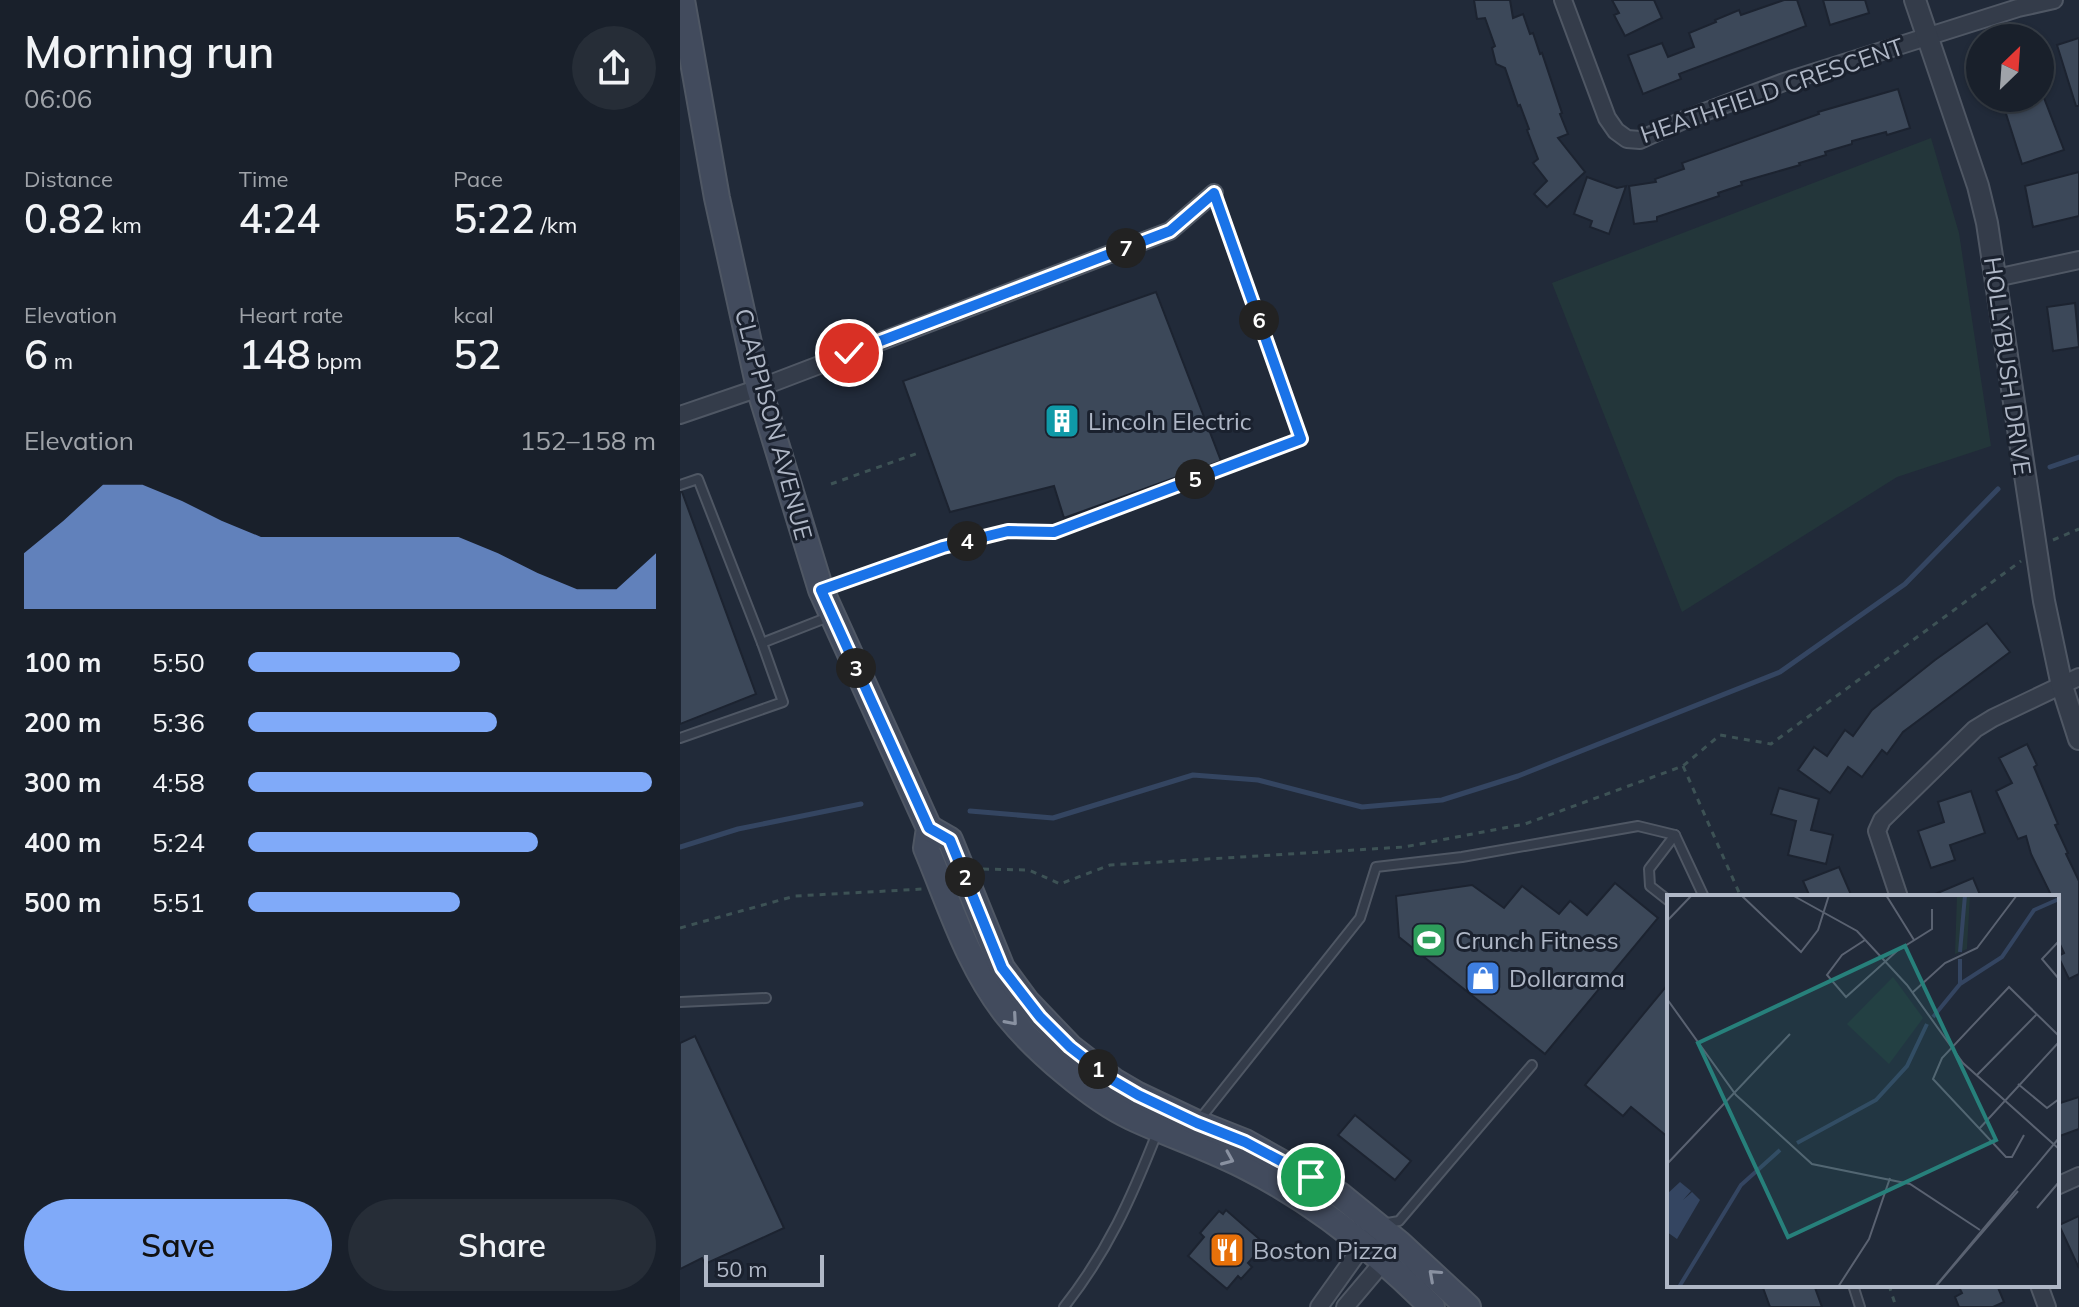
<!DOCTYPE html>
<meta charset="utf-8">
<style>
body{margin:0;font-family:Mulish,sans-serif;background:#262d37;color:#f1f3f6;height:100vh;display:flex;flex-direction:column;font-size:30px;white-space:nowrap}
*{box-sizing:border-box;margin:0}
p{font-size:26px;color:#9fa3a9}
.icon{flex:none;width:44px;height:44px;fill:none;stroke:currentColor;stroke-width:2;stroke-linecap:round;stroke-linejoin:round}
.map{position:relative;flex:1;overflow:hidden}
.sheet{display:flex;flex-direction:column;background:#19202b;width:680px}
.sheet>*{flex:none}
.needle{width:52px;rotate:25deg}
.buttons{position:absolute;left:1286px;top:24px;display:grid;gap:16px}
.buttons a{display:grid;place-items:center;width:88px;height:88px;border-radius:50%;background:#19202b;box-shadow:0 2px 6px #0004,0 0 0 2px #373e47;font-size:40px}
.scale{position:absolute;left:24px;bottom:20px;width:120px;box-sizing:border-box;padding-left:8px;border:4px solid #afb7c6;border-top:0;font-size:22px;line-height:28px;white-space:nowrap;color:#afb7c6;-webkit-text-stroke:6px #1a212e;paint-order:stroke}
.pin{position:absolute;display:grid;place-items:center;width:68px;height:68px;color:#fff;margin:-34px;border:4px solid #fff;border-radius:50%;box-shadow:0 2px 8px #0007}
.km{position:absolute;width:40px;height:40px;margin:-20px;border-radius:50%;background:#222;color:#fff;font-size:22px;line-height:40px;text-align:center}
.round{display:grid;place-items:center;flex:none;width:84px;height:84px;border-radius:42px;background:#262d37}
.summary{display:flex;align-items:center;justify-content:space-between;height:136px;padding:0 24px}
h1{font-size:44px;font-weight:600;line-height:60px}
.stats{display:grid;grid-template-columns:repeat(3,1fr);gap:12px;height:136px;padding:8px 24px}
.stats div{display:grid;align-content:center}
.stats b{font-size:40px;font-weight:600}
.stats small{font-size:22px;font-weight:400}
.stats p{font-size:22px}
.chart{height:224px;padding:16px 24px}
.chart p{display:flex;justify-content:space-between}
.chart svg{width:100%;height:144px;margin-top:8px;fill:#80aaf9;opacity:.7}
.action{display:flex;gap:16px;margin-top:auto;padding:16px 24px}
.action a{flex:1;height:92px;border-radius:48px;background:#80aaf9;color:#111;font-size:32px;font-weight:600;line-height:92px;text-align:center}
.action a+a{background:#262d37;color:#f1f3f6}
ul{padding:0 24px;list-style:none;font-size:26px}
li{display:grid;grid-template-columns:128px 96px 1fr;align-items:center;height:60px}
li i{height:20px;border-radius:10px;background:#80aaf9}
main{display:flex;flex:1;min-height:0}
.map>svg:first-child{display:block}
</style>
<main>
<section class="sheet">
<div class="summary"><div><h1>Morning run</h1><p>06:06</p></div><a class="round"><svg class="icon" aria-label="share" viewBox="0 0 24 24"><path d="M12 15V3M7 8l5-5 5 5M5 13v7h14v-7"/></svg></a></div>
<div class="stats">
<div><p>Distance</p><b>0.82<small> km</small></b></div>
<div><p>Time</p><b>4:24</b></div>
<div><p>Pace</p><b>5:22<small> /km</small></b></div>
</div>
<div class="stats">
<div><p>Elevation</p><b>6<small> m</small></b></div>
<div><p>Heart rate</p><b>148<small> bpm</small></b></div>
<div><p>kcal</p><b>52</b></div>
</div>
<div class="chart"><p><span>Elevation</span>152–158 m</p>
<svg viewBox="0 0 160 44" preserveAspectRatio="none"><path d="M0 44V27L10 17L20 6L30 6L40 11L50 17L60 22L70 22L80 22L90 22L100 22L110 22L120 27L130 33L140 38L150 38L160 27V44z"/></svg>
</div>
<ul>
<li><b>100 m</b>5:50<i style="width:52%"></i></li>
<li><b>200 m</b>5:36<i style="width:61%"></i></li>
<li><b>300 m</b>4:58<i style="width:99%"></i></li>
<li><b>400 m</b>5:24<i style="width:71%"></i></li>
<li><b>500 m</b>5:51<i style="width:52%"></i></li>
</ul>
<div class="action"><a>Save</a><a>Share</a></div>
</section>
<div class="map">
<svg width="1399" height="1307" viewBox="0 0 1399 1307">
<rect width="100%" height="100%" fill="#212a39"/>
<!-- green -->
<polygon fill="#23363a" points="1251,138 1279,233 1311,446 1217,477 1002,612 872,283"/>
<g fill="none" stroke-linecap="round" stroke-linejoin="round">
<!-- stream -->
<g stroke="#344561" stroke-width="5">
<polyline points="1370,467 1399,457"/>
<polyline points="290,811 373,818 513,775 578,780 682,807 762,800 838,776 1100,672 1225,584 1318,489"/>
<polyline points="0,847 58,829 181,804"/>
</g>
</g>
<!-- building -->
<g fill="#3c4859" stroke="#1c2330" stroke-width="2">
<polygon points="794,0 830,0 833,18 843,14 850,34 853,33 860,54 862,53 882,113 880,114 888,134 878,138 905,172 867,207 854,194 867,181 853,163 858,159 847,130 849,129 840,105 838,106 825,68 816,64 812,48 815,46 805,18 797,19"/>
<polygon points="932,0 974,0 982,18 945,36 934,15 939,13"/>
<polygon points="1104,0 1117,0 1126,26 999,74 1001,79 963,94 948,55 982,43 988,57 1014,47 1009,33 1036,22 1035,20 1059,10 1061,15"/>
<polygon points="1143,0 1185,0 1189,13 1150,25"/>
<polygon points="1399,38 1399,106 1396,106 1377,45"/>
<polygon points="1218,89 1230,128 1207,135 1206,132 1172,141 1172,144 1145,152 1146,155 1119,163 1120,165 1061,182 1062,185 1038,193 1039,196 977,217 977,221 954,224 949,186 976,182 975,179 1004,169 1002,163 1139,114 1138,112"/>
<polygon points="1321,98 1364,98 1384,150 1342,164"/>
<polygon points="1399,172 1399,216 1353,227 1345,186"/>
<polygon points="907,177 937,188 946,186 929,234 910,227 912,221 894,214"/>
<polygon points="476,292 541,461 384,518 374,486 270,512 223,381"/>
<polygon points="1395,303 1399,347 1373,351 1367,307"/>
<polygon points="0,492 2,492 76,694 0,724"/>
<polygon points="1307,623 1330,652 1223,732 1207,754 1202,750 1182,777 1168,767 1150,793 1118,770 1134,747 1147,756 1165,730 1173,736 1192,710 1255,660"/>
<polygon points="1347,744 1357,765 1354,767 1378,824 1375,825 1388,853 1386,854 1399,881 1399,974 1389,979 1378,956 1384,953 1377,938 1377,897 1372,897 1351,854 1346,836 1338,839 1316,791 1332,783 1319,758"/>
<polygon points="1099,788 1139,799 1131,830 1153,835 1146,864 1108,855 1116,821 1091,814"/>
<polygon points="1291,791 1305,833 1270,845 1275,860 1251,868 1238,831 1264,822 1258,802"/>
<polygon points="1159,867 1172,897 1130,897 1123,881"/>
<polygon points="1293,878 1301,897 1248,897"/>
<polygon points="935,883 978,918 865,1054 719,937 716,896 792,885 824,908 842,886 879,914 890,901 907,915"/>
<polygon points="989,983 989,1138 951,1107 943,1116 905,1085"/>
<polygon points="15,1036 104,1228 25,1264 22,1258 0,1269 0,1043"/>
<polygon points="1399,1097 1399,1129 1377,1137 1377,1104"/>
<polygon points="675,1115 731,1161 715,1180 658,1135"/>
<polygon points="546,1210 585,1244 568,1263 572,1267 561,1279 558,1276 547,1289 508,1256 524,1237 520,1233 539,1211 543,1214"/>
<polygon points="1399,1216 1399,1268 1379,1225"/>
<polygon points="1082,1285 1134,1285 1142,1307 1090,1307"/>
<polygon points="1278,1285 1317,1285 1324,1302 1313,1307 1279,1307 1275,1297 1282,1293"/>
</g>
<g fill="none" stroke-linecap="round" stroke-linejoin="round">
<defs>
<g id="service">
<polyline points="0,485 18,479 82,643 151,616"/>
<polyline points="144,589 263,547 328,531 374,532 621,439 535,194"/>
<polyline points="0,738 103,702 82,643"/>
<polyline points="989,901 970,886 969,869 995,835"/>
<polyline points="0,1002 86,998"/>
<polyline points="520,1119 680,918 696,867 782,857 958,826 995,835 1024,897"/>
<polyline points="702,1224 719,1221 852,1065"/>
<polyline points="1173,1285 1180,1307"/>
<path d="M384 1307C428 1251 451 1199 477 1133"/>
</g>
<g id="minor">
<polyline points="883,0 927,118 936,131 947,139 960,140 1006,119 1104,82 1338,8 1374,0"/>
<polyline points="1316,278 1399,260"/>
<polyline points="0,415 79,388 490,231 534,193"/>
<polyline points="1219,897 1197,831 1202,820 1295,729 1313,718 1399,677"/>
<polyline points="1377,1186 1399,1176"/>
<polyline points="1359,1285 1367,1307"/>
<polyline points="639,1307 689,1237"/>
<polyline points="665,1307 719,1243"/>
</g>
<polyline id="tertiary" points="1235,0 1298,186 1307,223 1364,601 1382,686 1399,739"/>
<g id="secondary">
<path d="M2 0 37 198 79 388 141 590 249 828 246 848C270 905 289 968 329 1017 356 1050 412 1099 451 1117 489 1135 530 1148 568 1168 637 1203 698 1253 752 1307"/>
<polyline points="249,828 270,840 322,968 347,1002 390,1047 434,1081 458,1095 517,1123 565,1142 660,1195 719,1243 788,1307"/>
</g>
</defs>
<!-- service casing -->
<use href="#service" stroke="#4f5764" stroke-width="12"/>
<!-- minor casing -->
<use href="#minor" stroke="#4f5764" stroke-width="20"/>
<!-- tertiary casing -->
<use href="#tertiary" stroke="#4f5764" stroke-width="24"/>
<!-- secondary casing -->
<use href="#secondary" stroke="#4f5764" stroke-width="28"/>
<!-- path -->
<g stroke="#3d5255" stroke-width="3" stroke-dasharray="6 6" stroke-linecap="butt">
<polyline points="151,484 241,452"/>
<polyline points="1373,540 1399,529"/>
<polyline points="1003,766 1061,897"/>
<polyline points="303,869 349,870 380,884 430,865 724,847 845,824 1003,766 1040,735 1091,744 1341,561"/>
<polyline points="0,928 115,896 243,889"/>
<polyline points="1209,1285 1216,1307"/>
</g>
<!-- service -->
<use href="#service" stroke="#343c4a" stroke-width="8"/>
<!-- minor -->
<use href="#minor" stroke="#343c4a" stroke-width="16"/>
<!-- tertiary -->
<use href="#tertiary" stroke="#343c4a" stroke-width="20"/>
<!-- secondary -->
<use href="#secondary" stroke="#424b5d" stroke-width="24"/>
</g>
<!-- one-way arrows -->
<defs><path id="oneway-chevron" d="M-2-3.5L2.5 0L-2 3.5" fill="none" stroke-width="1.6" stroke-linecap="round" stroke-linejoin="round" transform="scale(2)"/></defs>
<g stroke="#8991a1">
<use href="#oneway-chevron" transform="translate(332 1020) rotate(49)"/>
<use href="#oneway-chevron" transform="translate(548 1159) rotate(23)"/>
<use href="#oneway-chevron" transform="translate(754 1275) rotate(-138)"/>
</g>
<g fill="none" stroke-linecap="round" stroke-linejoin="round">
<defs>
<polyline id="route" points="169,353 490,231 534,193 621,439 374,532 328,531 263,547 141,590 249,828 270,840 322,968 360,1017 390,1047 434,1081 458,1095 517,1123 565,1142 631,1177"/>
</defs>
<!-- route casing -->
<use href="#route" stroke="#fff" stroke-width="16"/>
<!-- route -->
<use href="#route" stroke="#1a73e8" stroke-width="10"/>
</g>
<!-- icons -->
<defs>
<symbol id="building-square" viewBox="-11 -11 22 22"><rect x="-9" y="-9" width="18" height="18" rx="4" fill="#0f9aa8" stroke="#1a212e"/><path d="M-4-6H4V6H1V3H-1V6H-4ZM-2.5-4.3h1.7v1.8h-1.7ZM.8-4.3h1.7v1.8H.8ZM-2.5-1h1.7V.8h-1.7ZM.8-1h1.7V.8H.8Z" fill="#fff"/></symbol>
<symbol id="stadium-square" viewBox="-11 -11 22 22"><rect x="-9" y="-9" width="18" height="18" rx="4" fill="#2e9e5b" stroke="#1a212e"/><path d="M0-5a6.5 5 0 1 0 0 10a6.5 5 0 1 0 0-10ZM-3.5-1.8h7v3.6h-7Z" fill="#fff"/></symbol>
<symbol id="shop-square" viewBox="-11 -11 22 22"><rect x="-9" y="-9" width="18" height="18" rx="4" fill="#3f7fe0" stroke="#1a212e"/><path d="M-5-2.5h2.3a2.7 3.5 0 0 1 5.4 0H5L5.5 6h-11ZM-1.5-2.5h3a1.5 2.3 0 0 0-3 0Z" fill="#fff"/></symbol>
<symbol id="restaurant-square" viewBox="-11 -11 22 22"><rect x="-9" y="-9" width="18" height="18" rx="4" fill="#e8710a" stroke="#1a212e"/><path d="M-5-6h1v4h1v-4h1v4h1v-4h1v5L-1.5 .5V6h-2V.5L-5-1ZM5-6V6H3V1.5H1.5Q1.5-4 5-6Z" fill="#fff"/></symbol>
</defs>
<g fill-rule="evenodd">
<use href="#building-square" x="362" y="401" width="40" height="40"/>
<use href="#stadium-square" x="729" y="920" width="40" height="40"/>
<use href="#shop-square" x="783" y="958" width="40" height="40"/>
<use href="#restaurant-square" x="527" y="1230" width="40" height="40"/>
</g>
<g text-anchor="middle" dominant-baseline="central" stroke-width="6" stroke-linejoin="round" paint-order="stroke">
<!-- street labels -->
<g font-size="24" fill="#afb7c6" stroke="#1a212e">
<text transform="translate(1092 90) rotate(-19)">HEATHFIELD CRESCENT</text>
<text transform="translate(1328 366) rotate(82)">HOLLYBUSH DRIVE</text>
<text transform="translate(94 424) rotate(75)">CLAPPISON AVENUE</text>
</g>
<!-- poi labels -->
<g font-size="24" fill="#afb7c6" stroke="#1a212e" text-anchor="start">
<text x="408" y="421">Lincoln Electric</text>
<text x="775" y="940">Crunch Fitness</text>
<text x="829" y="978">Dollarama</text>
<text x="573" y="1250">Boston Pizza</text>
</g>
</g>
<!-- overview -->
<g transform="translate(987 895)">
<rect width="392" height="392" fill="#212a39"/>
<path d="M290 0H303L300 54 288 59ZM226 82 256 123 222 169 180 129Z" fill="#23363a"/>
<path d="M13 287 24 296 16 305 25 297 33 305 10 344 0 337V299Z" fill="#344561"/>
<path fill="none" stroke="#344561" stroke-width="4" d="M293 57 298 0M293 89 335 62 367 15 392 4M266 122 293 89V64M130 248 209 205 240 171 260 129M12 392 74 290 113 255"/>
<path fill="none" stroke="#5a6271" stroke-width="2" d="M74 0 134 57 151 35 162 0M125 0 190 36 240 90 296 168 392 254M219 0 247 45M0 26 25 0M198 45 175 60 160 80 179 102 230 56 265 34V14M392 46 375 64 392 84M245 98 278 68 310 53 350 0M0 104 69 200 145 269 243 289 313 335M309 181 370 119M351 189 380 213 392 204M312 234 392 147M357 240 345 262H339L266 184 275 163 342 92 392 141M0 269 123 139M370 313 392 287M270 390 351 296M171 392 202 344 223 283M268 392 392 243"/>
<path fill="#27807b" fill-opacity="0.15" stroke="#27807b" stroke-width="4" d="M238 51 329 245 121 342 31 148Z"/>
<rect width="392" height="392" fill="none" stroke="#afb7c6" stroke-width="4"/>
</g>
</svg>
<div class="buttons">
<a><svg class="needle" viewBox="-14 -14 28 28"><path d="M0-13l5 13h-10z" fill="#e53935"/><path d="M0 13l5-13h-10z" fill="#9fa3a9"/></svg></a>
</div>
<div class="scale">50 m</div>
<div class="pin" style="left:631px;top:1177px;background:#1e9e55"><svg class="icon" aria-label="arrive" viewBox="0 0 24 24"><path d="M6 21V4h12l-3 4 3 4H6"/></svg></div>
<div class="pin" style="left:169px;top:353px;background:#d93025"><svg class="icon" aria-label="check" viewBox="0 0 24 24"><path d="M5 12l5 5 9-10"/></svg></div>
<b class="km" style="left:418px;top:1069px">1</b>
<b class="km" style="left:285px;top:877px">2</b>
<b class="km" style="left:176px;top:668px">3</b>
<b class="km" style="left:287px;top:541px">4</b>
<b class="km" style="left:515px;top:479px">5</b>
<b class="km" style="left:579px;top:320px">6</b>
<b class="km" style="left:446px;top:248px">7</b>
</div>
</main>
